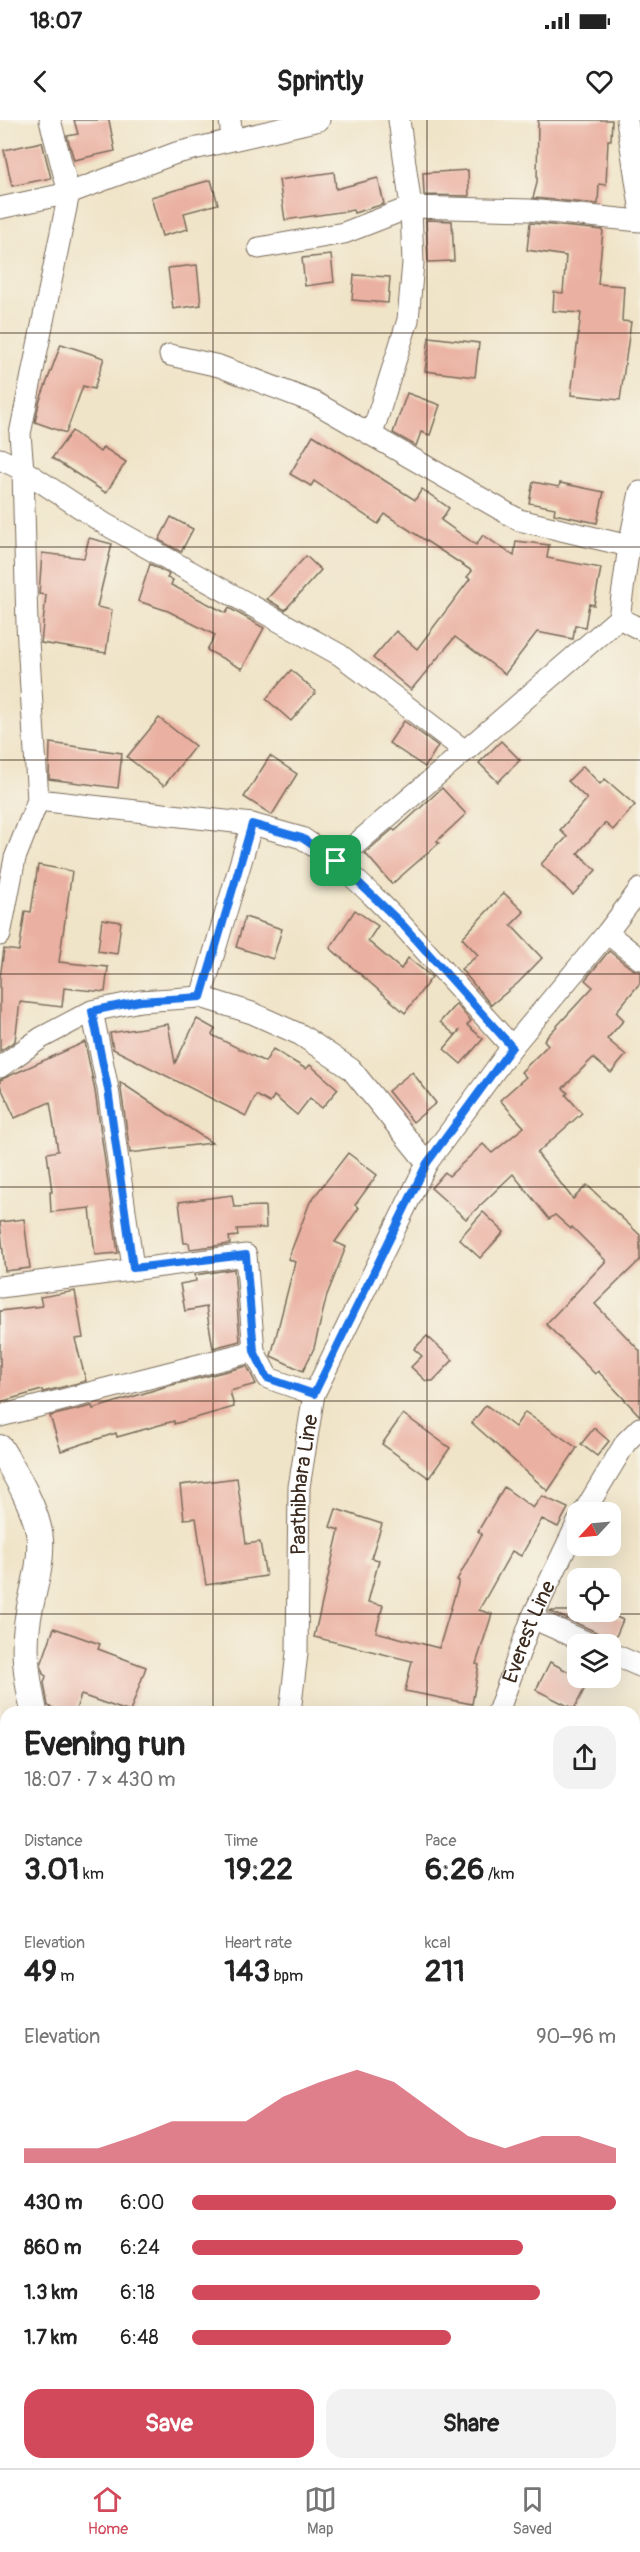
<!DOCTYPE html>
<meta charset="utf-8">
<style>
body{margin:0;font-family:Pangolin,sans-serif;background:#f2f2f2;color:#222;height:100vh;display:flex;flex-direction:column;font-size:22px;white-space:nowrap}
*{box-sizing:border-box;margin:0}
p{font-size:20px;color:#767676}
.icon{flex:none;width:33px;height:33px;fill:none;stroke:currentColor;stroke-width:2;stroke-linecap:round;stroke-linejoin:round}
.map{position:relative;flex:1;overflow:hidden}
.side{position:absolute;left:0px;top:1586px;width:640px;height:764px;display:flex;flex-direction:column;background:#fff;border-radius:18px 18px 0 0;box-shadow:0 6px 24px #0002}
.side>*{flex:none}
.needle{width:39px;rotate:244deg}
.controls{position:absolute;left:567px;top:1382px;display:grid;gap:12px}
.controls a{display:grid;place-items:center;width:54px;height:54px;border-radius:12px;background:#fff;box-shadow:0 6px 24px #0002;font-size:30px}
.pin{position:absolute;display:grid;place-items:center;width:51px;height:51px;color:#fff;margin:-26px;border-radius:12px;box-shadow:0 3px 9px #0006}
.round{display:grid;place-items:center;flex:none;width:63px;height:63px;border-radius:18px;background:#f2f2f2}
.head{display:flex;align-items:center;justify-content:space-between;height:102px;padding:0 24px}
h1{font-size:33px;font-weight:700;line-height:45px}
.stats{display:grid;grid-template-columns:repeat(3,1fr);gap:9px;height:102px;padding:6px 24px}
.stats div{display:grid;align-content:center}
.stats b{font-size:30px;font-weight:700}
.stats small{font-size:16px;font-weight:400}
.stats p{font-size:16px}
.chart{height:168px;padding:12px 24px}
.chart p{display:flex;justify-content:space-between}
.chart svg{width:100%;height:108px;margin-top:6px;fill:#d1495b;opacity:.7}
.cta{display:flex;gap:12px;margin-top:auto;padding:12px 24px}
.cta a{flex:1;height:69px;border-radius:18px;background:#d1495b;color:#fff;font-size:24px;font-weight:700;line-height:69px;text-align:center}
.cta a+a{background:#f2f2f2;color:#222}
ul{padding:0 24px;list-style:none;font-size:20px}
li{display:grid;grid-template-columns:96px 72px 1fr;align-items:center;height:45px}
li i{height:15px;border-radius:8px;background:#d1495b}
.status{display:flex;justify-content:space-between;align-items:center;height:42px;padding:0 30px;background:#fff;direction:ltr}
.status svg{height:16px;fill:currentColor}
header{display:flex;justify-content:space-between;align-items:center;height:78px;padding:0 24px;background:#fff;font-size:27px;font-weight:700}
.tabs{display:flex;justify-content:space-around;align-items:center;height:84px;border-top:2px solid #e0e0e0;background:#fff;font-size:16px;color:#767676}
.tabs a{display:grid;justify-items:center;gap:3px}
.tabs .selected{color:#d1495b}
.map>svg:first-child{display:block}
</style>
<div class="status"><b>18:07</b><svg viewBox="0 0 49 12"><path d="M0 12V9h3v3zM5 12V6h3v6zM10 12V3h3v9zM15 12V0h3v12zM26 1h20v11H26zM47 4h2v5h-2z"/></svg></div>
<header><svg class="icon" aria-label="back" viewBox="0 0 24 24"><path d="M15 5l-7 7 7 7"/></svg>Sprintly<svg class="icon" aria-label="heart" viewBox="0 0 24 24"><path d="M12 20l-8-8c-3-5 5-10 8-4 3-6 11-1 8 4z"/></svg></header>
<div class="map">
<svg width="640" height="2348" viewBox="0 0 640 2348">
<rect width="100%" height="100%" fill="#f7f3e8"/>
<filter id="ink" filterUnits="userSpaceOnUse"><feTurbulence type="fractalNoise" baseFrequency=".0167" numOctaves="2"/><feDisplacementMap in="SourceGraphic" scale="12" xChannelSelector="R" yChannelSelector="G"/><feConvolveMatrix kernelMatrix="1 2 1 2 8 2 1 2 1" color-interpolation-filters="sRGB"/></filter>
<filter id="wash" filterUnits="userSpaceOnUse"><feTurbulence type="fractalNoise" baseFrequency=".008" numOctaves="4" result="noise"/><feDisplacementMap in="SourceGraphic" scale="24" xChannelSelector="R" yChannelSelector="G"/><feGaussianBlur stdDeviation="1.35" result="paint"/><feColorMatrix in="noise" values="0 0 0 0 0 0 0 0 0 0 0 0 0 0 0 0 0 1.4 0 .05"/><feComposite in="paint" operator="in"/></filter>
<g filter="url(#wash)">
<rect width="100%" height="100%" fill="#f0e4c8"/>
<g id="blocks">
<!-- building -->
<g fill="#eab0a1">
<polygon points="74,0 109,0 115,31 74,40 67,16 78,14"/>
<polygon points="538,0 612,0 611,20 608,20 606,65 599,64 598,84 533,78 537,63"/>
<polygon points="42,22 51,58 12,66 4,30"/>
<polygon points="468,50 469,76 424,75 423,53"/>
<polygon points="334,52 336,69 378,58 384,84 354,93 353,90 285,100 279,60"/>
<polygon points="211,60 218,84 184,93 188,109 162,116 151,77"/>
<polygon points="426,100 452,101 454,141 428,142"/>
<polygon points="530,103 603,110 598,164 624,166 622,201 631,202 620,280 571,275 581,193 553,191 554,172 563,173 566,136 527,130"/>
<polygon points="331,135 334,162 305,166 302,138"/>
<polygon points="197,145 201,185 173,189 168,148"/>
<polygon points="354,155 390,157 388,183 352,180"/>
<polygon points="429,217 479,223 475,257 425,251"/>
<polygon points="61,224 104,238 94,269 83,266 66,313 35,302 39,283"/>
<polygon points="407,273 440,285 430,315 421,312 416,326 393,313"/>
<polygon points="72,311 100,332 103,327 126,342 106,373 52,338"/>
<polygon points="313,315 415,380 422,369 449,388 441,400 476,425 483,415 514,436 516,421 549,425 547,438 601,448 594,485 589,484 585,507 575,505 573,519 537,512 505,554 455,517 411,570 373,538 396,511 417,529 470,459 467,457 472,451 385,394 378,404 314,361 311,366 290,354"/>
<polygon points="533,362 559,367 560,363 604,372 597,403 554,394 555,388 529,383"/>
<polygon points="171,397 193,409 181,432 159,420"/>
<polygon points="89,418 112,424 97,487 112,490 106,533 41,523 46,475 39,474 42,433 84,438"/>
<polygon points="306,436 321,450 285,490 267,479"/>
<polygon points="150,444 169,454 167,458 173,460 171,465 226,493 229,488 264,508 242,549 207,530 215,515 168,491 138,481"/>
<polygon points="291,550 316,572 291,601 266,579"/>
<polygon points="159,598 195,626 164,666 127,637"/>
<polygon points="404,601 438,626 425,647 389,623"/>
<polygon points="501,621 520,640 498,662 479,643"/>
<polygon points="50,623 122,633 118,668 49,659"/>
<polygon points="270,636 297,654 272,695 244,677"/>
<polygon points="583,646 600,664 605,659 635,685 613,710 605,703 578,733 596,750 573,775 541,744 567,717 560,710 587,679 568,661"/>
<polygon points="442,668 466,694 437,721 439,723 392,764 365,733 393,709 395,711"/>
<polygon points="38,745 72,751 59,842 108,847 105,872 64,868 62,887 20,882 15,921 0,931 0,858 4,829 19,831 25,791 31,792"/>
<polygon points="504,773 524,792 511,805 542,838 518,863 491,885 461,849 478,835 462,818"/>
<polygon points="355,790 378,806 368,821 401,849 408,838 432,857 405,893 330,828"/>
<polygon points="245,797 282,809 273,839 236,827"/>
<polygon points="102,799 121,802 117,834 98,831"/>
<polygon points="609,831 632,849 640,851 640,863 616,892 624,900 607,919 626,935 611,953 593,938 563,968 568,973 566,975 582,993 537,1033 573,1079 587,1065 640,1115 640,1140 595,1184 640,1231 640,1296 598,1251 595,1254 546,1204 606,1141 572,1107 571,1109 555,1095 549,1099 513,1054 466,1099 431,1068 445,1052 449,1056 483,1024 492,1033 524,1007 500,980 526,957 521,952 548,925 544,920 593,867 585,860"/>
<polygon points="456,884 471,901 467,905 483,919 461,944 444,929 460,910 455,915 440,902"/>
<polygon points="197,899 215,909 212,915 265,942 273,929 306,949 310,945 338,969 322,988 310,978 297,995 274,976 270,983 256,975 246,996 113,929 110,913 168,904 175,943"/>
<polygon points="85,922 95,971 118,1133 95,1135 90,1088 51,1092 50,1072 52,1072 47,1033 58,1031 50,982 15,998 0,965 0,960"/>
<polygon points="412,952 436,983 413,1002 388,971"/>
<polygon points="120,962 212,1023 130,1033"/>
<polygon points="348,1033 377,1055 355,1085 359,1088 335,1122 346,1127 327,1175 314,1228 303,1251 271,1236 295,1142 288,1139 310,1082"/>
<polygon points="232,1075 234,1087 265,1086 266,1108 237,1109 238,1116 229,1117 230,1124 190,1129 189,1123 184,1123 179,1082"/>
<polygon points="483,1092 504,1112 480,1138 459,1119"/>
<polygon points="24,1099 30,1148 5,1151 0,1102"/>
<polygon points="234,1149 240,1221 213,1228 206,1187 185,1191 180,1164 196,1161 195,1155"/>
<polygon points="75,1171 83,1218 75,1219 86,1261 43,1272 42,1270 0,1282 0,1191 42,1186 40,1177"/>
<polygon points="427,1216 453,1240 433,1261 426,1261 411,1247 422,1236 414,1229"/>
<polygon points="247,1246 256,1264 230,1271 234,1287 174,1304 174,1301 117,1317 116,1313 61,1331 50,1296 92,1286 93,1289 164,1267"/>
<polygon points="486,1285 515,1307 525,1292 577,1328 548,1371 472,1303"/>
<polygon points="403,1294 450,1328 429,1358 382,1324"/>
<polygon points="594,1308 609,1321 597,1336 581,1324"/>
<polygon points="237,1358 246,1424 260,1422 266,1456 206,1465 196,1398 184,1399 180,1365"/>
<polygon points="504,1367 533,1388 542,1376 568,1388 558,1407 542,1399 521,1436 512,1431 479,1490 492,1494 476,1544 479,1545 472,1584 405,1571 412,1541 314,1517 339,1410 330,1407 336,1389 382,1404 371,1438 379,1440 368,1482 383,1485 376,1512 439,1528 459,1461 457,1460 482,1414 478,1411"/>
<polygon points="549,1491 603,1491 623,1500 614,1521 607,1521 596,1512"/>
<polygon points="54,1508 100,1524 98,1529 146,1547 130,1592 81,1575 75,1592 63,1592 48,1586 44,1563 46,1556 43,1554 41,1545"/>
<polygon points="550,1542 588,1562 574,1589 536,1570"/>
</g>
</g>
</g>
<g filter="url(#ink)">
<use href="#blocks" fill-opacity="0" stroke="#7a6b5a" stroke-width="1.5"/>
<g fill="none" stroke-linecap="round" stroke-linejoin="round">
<defs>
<g id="minor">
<polyline points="230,0 232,19"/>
<polyline points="627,0 640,86"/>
<polyline points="0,88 69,73 176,33 319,0"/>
<polyline points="259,128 344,113 411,87 529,90 640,101"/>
<polyline points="170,235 219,246 316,283 519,400 629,426"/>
<polyline points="372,314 408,200 413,143 411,87 399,0"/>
<polyline points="0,339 23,350 105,404 340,535 465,631 336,741"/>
<polyline points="619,498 629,426 640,372"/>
<polyline points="465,631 619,498 640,509"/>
<polyline points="38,680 252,704 302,718 336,741 372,775 402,805 512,927"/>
<polyline points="607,813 640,839"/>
<polyline points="0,815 15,738 38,680 27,505 23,350 20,314 69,73 50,0"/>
<polyline points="201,877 252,704"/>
<polyline points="92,891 108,969 133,1148"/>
<polyline points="0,947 41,918 92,891 140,881 201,877 252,893 301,915 351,949 427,1043"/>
<polyline points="0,1167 246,1135 254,1231"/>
<polyline points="0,1296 254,1231 268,1258 314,1274"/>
<polyline points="584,1392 626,1322 640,1308"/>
<polyline points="532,1498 591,1524"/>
<polyline points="610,1533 640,1546"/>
<path id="s1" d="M290 1592 297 1533 299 1367 314 1274 427 1043 512 927 607 813 640 769"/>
<path id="s2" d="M498 1592 532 1498 578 1402"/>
<polyline points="634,2007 640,2002"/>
<polyline points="477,2343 477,2348"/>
</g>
<g id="tertiary">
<path d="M0 1328C15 1353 38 1391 40 1420 42 1449 30 1477 27 1505 23 1535 28 1563 34 1592"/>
<polyline points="105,2343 105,2348"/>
</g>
</defs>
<!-- minor casing -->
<use href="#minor" stroke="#7a6b5a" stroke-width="23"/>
<!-- tertiary casing -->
<use href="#tertiary" stroke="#7a6b5a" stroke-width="28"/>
<!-- minor -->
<use href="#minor" stroke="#fff" stroke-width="21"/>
<!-- tertiary -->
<use href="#tertiary" stroke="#fff" stroke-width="26"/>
</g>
</g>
<g fill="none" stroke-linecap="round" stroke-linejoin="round" filter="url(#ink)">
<defs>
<polygon id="route" points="252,704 302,718 336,741 402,804 512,927 427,1043 314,1274 267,1258 254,1231 246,1135 133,1148 108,969 92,891 140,881 201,877"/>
</defs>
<!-- route casing -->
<use href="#route" stroke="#fff" stroke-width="12"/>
<!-- route -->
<use href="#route" stroke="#1a73e8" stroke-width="8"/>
</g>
<!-- grid -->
<path fill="none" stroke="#3b2a1e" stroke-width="1.5" stroke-opacity="0.55" d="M213 0V1592M427 0V1592M0 213H640M0 427H640M0 640H640M0 854H640M0 1067H640M0 1281H640M0 1494H640M0 1708H6M634 1708H640M0 1921H6M634 1921H640M0 2135H6M634 2135H640M213 2343V2348M427 2343V2348"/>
<g text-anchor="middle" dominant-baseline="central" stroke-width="4.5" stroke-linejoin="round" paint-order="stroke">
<!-- street labels -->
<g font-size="21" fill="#3b2a1e" stroke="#f7f3e8">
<text stroke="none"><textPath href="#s1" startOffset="228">Paathibhara Line</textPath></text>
<text stroke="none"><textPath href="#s2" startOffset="86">Everest Line</textPath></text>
</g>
</g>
</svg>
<div class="controls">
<a><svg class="needle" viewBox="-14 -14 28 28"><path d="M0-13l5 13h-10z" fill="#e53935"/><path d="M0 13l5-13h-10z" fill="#767676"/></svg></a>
<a><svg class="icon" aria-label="locate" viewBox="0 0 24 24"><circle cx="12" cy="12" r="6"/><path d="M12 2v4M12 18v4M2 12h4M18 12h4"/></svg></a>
<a><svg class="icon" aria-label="layers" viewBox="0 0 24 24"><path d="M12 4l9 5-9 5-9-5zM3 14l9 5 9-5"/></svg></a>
</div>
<div class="pin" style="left:336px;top:741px;background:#1e9e55"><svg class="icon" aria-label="arrive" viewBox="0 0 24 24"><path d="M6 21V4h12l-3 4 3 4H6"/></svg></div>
<section class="side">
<div class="head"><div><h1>Evening run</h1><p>18:07 · 7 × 430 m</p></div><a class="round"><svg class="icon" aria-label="share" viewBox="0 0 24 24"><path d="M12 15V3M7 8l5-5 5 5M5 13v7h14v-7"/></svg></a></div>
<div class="stats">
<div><p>Distance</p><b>3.01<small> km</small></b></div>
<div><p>Time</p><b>19:22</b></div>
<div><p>Pace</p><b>6:26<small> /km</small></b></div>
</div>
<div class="stats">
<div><p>Elevation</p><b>49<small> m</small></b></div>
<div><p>Heart rate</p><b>143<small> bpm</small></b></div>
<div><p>kcal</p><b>211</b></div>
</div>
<div class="chart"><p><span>Elevation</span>90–96 m</p>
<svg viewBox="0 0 160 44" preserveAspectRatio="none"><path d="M0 44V38L10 38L20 38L30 33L40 27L50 27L60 27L70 17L80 11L90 6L100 11L110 22L120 33L130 38L140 33L150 33L160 38V44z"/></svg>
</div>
<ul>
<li><b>430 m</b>6:00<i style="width:100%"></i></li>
<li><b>860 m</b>6:24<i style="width:78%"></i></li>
<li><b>1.3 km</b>6:18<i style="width:82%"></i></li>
<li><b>1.7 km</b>6:48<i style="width:61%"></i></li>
</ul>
<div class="cta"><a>Save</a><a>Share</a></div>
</section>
</div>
<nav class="tabs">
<a class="selected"><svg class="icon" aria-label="home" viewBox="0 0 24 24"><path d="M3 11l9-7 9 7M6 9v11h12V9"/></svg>Home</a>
<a><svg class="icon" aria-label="map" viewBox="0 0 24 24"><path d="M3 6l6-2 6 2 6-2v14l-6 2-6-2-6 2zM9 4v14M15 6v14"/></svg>Map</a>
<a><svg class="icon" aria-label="saved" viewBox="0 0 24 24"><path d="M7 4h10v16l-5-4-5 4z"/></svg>Saved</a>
</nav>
